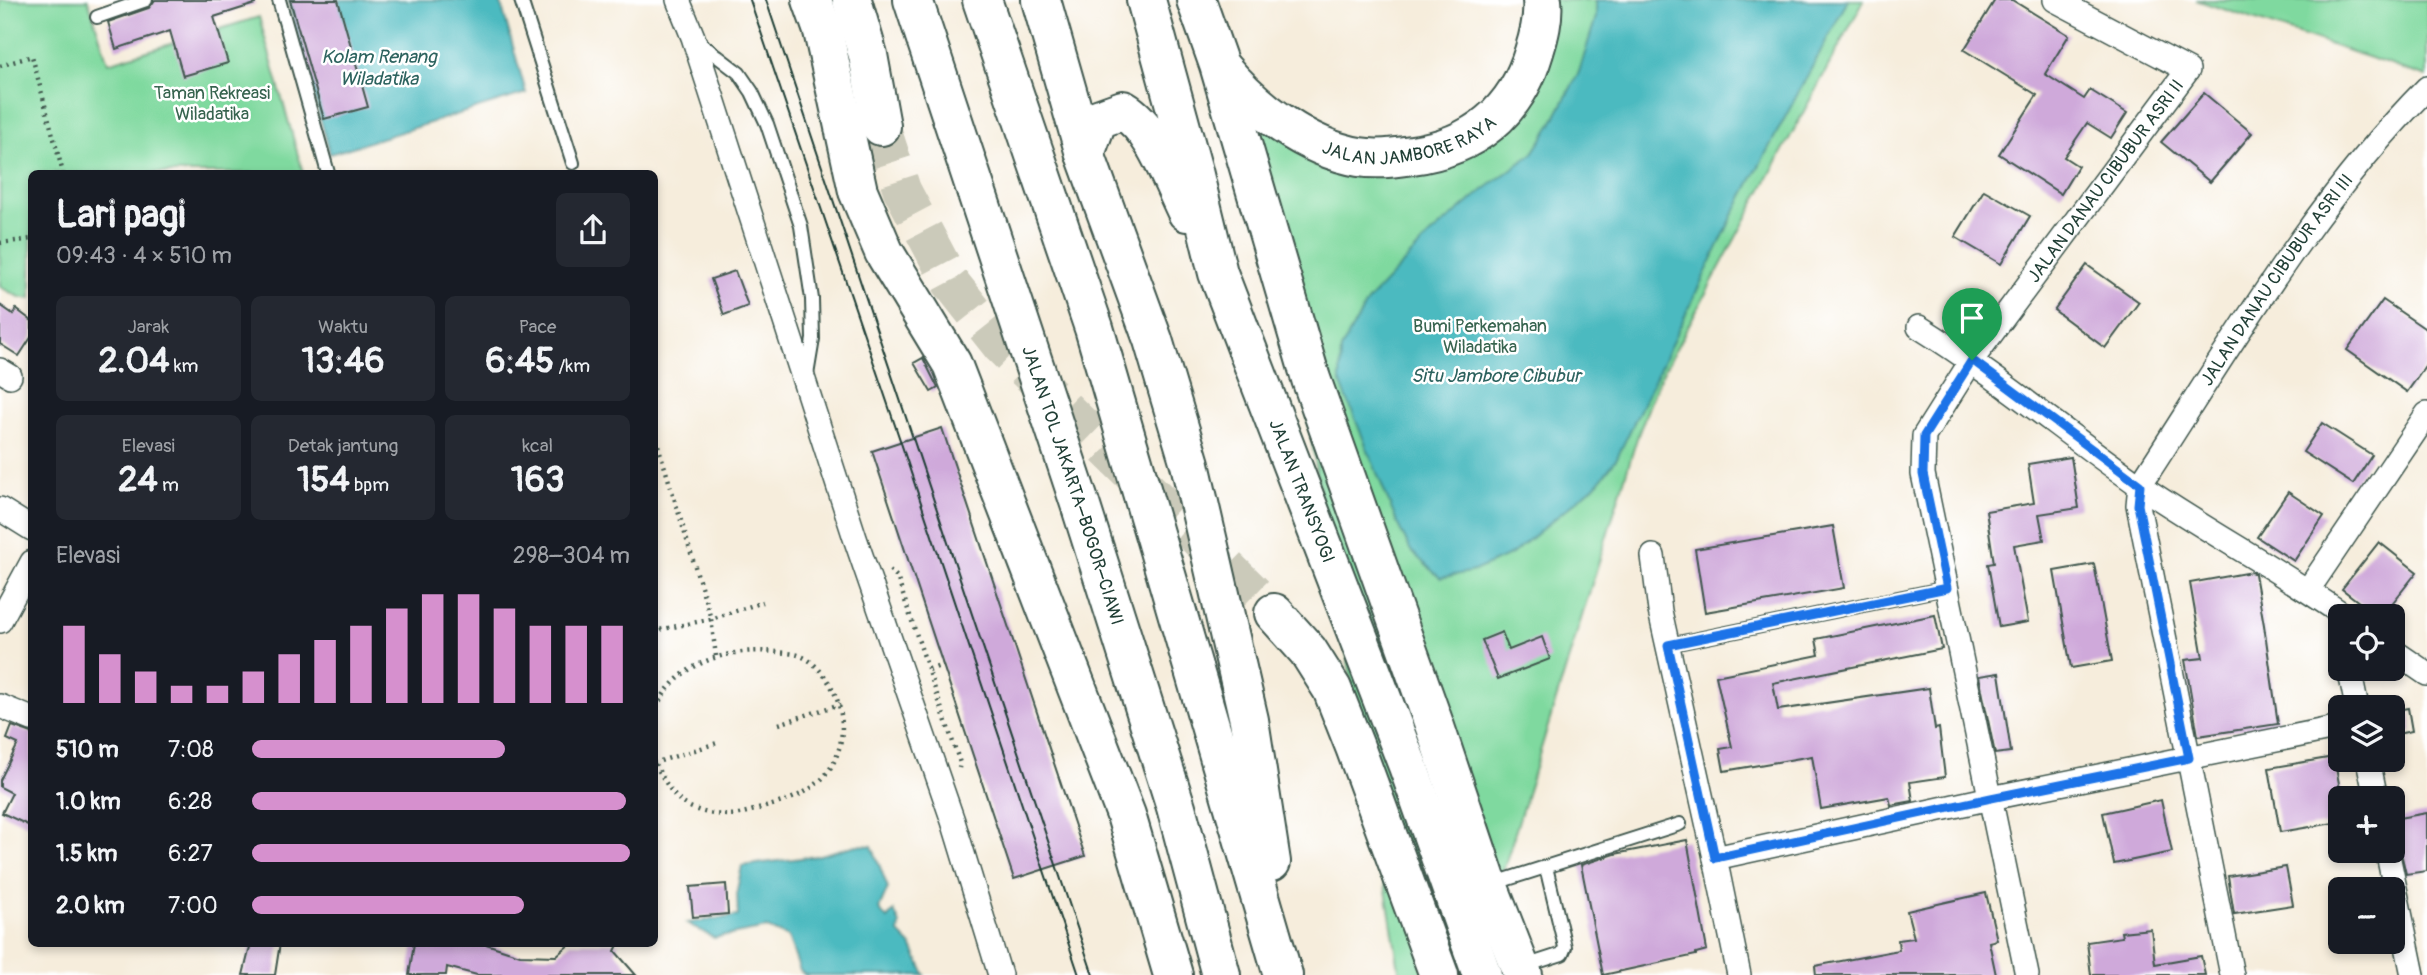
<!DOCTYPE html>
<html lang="id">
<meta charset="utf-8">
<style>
body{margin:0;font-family:Pangolin,sans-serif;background:#242831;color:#f1f3f6;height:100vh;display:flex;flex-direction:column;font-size:26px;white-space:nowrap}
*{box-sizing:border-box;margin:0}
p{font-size:23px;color:#9ea1a6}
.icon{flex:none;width:38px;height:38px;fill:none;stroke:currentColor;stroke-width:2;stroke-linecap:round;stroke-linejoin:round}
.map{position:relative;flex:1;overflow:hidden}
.details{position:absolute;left:28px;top:170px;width:630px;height:777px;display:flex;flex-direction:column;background:#171b24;border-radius:10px;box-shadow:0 4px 10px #0003}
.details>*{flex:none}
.fabs{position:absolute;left:2328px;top:604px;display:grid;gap:14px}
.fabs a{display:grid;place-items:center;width:77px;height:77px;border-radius:10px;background:#171b24;box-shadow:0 4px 10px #0003;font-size:35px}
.pin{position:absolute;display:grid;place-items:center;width:60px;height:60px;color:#fff;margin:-72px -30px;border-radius:50% 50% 50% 0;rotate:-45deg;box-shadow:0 0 7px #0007}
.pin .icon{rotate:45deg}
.round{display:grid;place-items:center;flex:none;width:74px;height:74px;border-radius:10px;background:#242831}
.summary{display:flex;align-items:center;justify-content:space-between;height:119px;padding:0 28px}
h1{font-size:38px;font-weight:800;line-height:52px}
.figures{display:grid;grid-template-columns:repeat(3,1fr);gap:10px;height:119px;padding:7px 28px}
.figures div{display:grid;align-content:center;border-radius:10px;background:#242831;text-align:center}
.figures b{font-size:35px;font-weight:800}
.figures small{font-size:19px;font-weight:400}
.figures p{font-size:19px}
.chart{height:196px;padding:14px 28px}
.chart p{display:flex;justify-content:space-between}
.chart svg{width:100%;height:126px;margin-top:7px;stroke:#d690ce;stroke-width:6}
ul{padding:0 28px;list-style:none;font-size:23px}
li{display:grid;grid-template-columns:112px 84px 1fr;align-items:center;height:52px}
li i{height:18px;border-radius:9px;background:#d690ce}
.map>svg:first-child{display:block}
</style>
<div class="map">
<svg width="2427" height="975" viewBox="0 0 2427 975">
<rect width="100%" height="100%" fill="#fff"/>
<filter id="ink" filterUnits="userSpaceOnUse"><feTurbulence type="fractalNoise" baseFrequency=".0143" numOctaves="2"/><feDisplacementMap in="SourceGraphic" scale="14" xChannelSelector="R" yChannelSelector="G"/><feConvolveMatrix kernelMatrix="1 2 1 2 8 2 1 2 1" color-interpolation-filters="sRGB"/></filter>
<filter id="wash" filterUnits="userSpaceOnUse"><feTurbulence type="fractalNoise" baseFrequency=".00686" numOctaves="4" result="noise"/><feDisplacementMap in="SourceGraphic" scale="28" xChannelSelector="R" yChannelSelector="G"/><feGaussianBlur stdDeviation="1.57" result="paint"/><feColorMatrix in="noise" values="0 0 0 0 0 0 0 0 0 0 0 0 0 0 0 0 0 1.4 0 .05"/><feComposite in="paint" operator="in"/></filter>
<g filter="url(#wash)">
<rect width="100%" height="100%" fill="#f6eddc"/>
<!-- green -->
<g fill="#7fd99f" stroke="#4f8b6a" stroke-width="2">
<polygon points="0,0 88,0 108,63 259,17 303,173 32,173 31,299 19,297 0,287"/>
<polygon points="1548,0 1864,0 1659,380 1638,435 1471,975 1400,975 1289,305 1226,93 1297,144 1463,148"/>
<polygon points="2196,0 2427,0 2427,77"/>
</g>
<!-- water -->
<g fill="#4bbac0" stroke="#357c7a" stroke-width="2">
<polygon points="288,0 500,0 526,93 330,154"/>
<polygon points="1596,0 1848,0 1736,209 1617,458 1599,482 1512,554 1474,571 1440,578 1411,551 1398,525 1340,381 1341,349 1367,302 1429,236 1482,191 1533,153 1552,124 1579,72 1596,17"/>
<polygon points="857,845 872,846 888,888 879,909 887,919 894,911 900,924 899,933 911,945 925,975 805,975 800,971 788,937 767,928 714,938 687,923 738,916 737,890 742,866 816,856"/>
</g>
<g id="blocks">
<!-- building -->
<g fill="#cfa9da">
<polygon points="155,0 254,0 255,4 214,17 228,63 183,76 170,31 116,49 108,22 149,8"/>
<polygon points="290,0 338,0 368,107 324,119"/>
<polygon points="1995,0 2012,0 2069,35 2045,74 2084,99 2090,90 2127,113 2111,138 2087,123 2064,157 2078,166 2061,194 1999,154 2037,95 1964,50"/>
<polygon points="2204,93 2252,133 2210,182 2161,142"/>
<polygon points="1984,190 2030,216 2001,264 1955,237"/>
<polygon points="2087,265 2139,302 2105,348 2054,310"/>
<polygon points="735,271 748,306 724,315 711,279"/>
<polygon points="2383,300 2427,330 2427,364 2407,392 2347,350"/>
<polygon points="0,305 13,314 16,309 32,321 32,336 19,356 0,344"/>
<polygon points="923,358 938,388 931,392 914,363"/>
<polygon points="2322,423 2372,455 2353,484 2303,452"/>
<polygon points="942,428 1085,856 1014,879 872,451"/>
<polygon points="2071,457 2079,508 2039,514 2044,540 2014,545 2028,622 1999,627 1988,564 1994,563 1986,511 2034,503 2028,464"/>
<polygon points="2288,492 2324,516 2294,561 2257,537"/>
<polygon points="1833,526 1844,588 1705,612 1695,549"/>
<polygon points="2379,542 2417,572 2382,616 2377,616 2342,589"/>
<polygon points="2094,564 2112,661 2071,668 2054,571"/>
<polygon points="2251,572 2255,574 2264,625 2278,724 2198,736 2185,660 2203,658 2190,583"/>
<polygon points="1935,615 1942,649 1773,683 1778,710 1929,688 1935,729 1939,728 1945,777 1910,782 1913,801 1891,805 1889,797 1821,809 1812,756 1724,771 1720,749 1732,747 1716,676 1819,655 1816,639"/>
<polygon points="1502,632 1509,650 1542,637 1550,659 1498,679 1482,640"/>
<polygon points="1999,673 2011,752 1995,754 1979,676"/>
<polygon points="2408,708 2412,731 2392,735 2392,711"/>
<polygon points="12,726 32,733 32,827 2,813 12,793 0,787 0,780 18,744 7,739"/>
<polygon points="2334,757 2340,789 2340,822 2280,832 2269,768"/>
<polygon points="2161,800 2172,852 2114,864 2103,813"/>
<polygon points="2427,813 2427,871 2406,874 2393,819"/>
<polygon points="1687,840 1707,950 1696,953 1696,955 1603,975 1581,865 1615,854"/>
<polygon points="2286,867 2293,905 2234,914 2228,876"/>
<polygon points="726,884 728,914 693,917 690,887"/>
<polygon points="1986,893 1997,940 1989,942 1996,975 1816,975 1815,966 1899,950 1898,940 1914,938 1907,911"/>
<polygon points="2151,929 2155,964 2201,956 2205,975 2091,975 2087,942 2122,937 2121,932"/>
<polygon points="251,943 280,943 275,975 243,975"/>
<polygon points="414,943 483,943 520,955 556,956 571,943 619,943 615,951 636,975 477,975 447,967 446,975 409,975"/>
</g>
</g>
</g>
<g filter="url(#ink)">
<use href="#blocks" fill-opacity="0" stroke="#3f574d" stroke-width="2"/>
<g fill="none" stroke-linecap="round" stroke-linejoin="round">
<!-- highway-tunnel -->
<polyline stroke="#cbcaba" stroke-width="38" stroke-dasharray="38 19" stroke-linecap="butt" points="881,126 902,190 951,283 1001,346 1274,613"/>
<defs>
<g id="lane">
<polyline points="279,0 328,173"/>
<polyline points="521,0 573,163"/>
<polyline points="97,17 146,0"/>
<polyline points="696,40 739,73 752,92 767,124 801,226 812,299 813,339 807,375"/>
<polyline points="1668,645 1947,588"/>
<polyline points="1492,884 1680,824"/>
<polyline points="1525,966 1562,954 1565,947 1546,867"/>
</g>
<g id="street">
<polyline points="678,0 693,37 855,538 953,821 1000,975"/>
<path d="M1919 327C1996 375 2065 433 2139 485 2206 531 2278 569 2345 616"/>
<polyline points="0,370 10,376"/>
<polyline points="0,509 32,529"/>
<polyline points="1653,556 1660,611 1715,858 1739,975"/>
<polyline points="2308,590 2427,414"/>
<polyline points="0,621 32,562"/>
<polyline points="2392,650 2427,674"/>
<polyline points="2349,668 2357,707"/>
<polyline points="0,706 32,719"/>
<polyline points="2368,760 2376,798"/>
<polyline points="2387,850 2413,975"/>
<polyline points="1715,858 1991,798 2340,727"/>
<path id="s1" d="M2027 975 1923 474 1924 436 1972 360 2188 70 2055 0"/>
<path id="s2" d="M2232 975 2138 505 2140 485C2229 349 2312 204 2427 88"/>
</g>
<g id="highway">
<polyline points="812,0 823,31 858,191 884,252 952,364 1126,815 1173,975"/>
<polyline points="852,0 868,55 881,126"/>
<path id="s3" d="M913 0 1081 507 1176 807 1221 975"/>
<polyline points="982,0 1094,328 1283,975"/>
<polyline points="1041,0 1085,154 1153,340 1190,464 1249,720 1271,862"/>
<path id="s4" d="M1146 0 1193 171 1218 273 1408 766 1482 975"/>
<polyline points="1196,0 1219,65 1311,379 1435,727 1488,885 1523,975"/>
<path id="s5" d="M1222 69C1256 109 1306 148 1359 157 1376 160 1394 158 1412 155 1473 147 1516 113 1534 52 1539 36 1544 18 1542 0"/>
<path d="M1085 154 1098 119 1123 110C1154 128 1171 180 1187 212"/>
<polyline points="1274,613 1308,651 1332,689 1355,747 1439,975"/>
</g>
</defs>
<!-- lane casing -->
<use href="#lane" stroke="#3f574d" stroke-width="16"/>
<!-- street casing -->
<use href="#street" stroke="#3f574d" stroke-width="26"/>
<!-- highway casing -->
<use href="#highway" stroke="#3f574d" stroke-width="42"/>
<!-- path -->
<g stroke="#3f574d" stroke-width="4.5" stroke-dasharray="2 5" stroke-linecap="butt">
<polyline points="0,66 32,56 63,173"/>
<polyline points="0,243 32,239"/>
<polyline points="654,432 711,619 654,631"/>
<polyline points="890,570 897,577 960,763 959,768"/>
<polyline points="716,656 711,619 763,602"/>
<polyline points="929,670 943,665"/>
<path d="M654 714C672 663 728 647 777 652 783 653 792 653 798 655 814 660 827 677 834 692 850 726 842 769 808 790 789 802 765 807 743 813 724 818 693 813 678 799 668 789 662 775 654 763"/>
<polyline points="779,724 840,704"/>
<polyline points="654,763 720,742"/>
</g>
<!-- lane -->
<use href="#lane" stroke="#fff" stroke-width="12"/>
<!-- street -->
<use href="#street" stroke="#fff" stroke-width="23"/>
<!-- highway -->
<use href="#highway" stroke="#fff" stroke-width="38"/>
<!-- tram -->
<g stroke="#1f3d34" stroke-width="2">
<polyline points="750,0 898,434 1079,975"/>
<polyline points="766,0 1093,975"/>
</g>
</g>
</g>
<g fill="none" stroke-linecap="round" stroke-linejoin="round" filter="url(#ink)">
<defs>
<polygon id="route" points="1972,360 2140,485 2138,505 2189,758 1991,798 1715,858 1668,645 1947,588 1923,474 1924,436"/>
</defs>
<!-- route casing -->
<use href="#route" stroke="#fff" stroke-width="14"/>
<!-- route -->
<use href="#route" stroke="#1a73e8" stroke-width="9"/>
</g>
<g text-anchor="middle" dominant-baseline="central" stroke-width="5" stroke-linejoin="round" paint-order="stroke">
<!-- park labels -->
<g font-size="18" fill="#37644f" stroke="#fff">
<text x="212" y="93">Taman Rekreasi<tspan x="212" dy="21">Wiladatika</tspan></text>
<text x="1480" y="326">Bumi Perkemahan<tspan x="1480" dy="21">Wiladatika</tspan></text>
</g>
<!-- street labels -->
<g font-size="18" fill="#1f3d34" stroke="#fff">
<text stroke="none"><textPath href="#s5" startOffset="219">JALAN JAMBORE RAYA</textPath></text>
<text stroke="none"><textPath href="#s1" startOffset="863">JALAN DANAU CIBUBUR ASRI II</textPath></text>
<text stroke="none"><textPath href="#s2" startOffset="746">JALAN DANAU CIBUBUR ASRI III</textPath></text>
<text stroke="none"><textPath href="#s3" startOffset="511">JALAN TOL JAKARTA–BOGOR–CIAWI</textPath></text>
<text stroke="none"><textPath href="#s4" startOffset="516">JALAN TRANSYOGI</textPath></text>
</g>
<!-- water labels -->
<g font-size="19" font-style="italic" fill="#2c625e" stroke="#fff">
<text x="379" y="57">Kolam Renang<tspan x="379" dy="22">Wiladatika</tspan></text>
<text x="1496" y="376">Situ Jambore Cibubur</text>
</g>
</g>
</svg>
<div class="fabs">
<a><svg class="icon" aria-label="locate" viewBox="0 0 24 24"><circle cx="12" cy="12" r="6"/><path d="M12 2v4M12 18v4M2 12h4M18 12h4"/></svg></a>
<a><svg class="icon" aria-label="layers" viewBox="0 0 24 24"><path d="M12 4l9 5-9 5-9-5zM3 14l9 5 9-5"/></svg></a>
<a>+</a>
<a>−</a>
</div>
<div class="pin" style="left:1972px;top:360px;background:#1e9e55"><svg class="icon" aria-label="arrive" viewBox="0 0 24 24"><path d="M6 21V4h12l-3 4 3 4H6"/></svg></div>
<section class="details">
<div class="summary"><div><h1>Lari pagi</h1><p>09:43 · 4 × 510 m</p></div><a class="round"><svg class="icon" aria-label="share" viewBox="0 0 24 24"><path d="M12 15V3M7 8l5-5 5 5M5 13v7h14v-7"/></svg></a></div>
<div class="figures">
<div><p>Jarak</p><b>2.04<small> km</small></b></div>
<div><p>Waktu</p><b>13:46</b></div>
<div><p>Pace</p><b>6:45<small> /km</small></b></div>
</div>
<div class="figures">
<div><p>Elevasi</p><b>24<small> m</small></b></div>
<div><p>Detak jantung</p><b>154<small> bpm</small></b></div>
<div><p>kcal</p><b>163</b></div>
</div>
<div class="chart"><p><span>Elevasi</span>298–304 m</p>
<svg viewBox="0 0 160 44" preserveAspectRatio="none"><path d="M5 44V17M15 44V27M25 44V33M35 44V38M45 44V38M55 44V33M65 44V27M75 44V22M85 44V17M95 44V11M105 44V6M115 44V6M125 44V11M135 44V17M145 44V17M155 44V17"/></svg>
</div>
<ul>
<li><b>510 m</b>7:08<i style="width:67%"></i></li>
<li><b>1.0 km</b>6:28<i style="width:99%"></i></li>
<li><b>1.5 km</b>6:27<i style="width:100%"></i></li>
<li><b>2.0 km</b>7:00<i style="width:72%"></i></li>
</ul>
</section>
</div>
